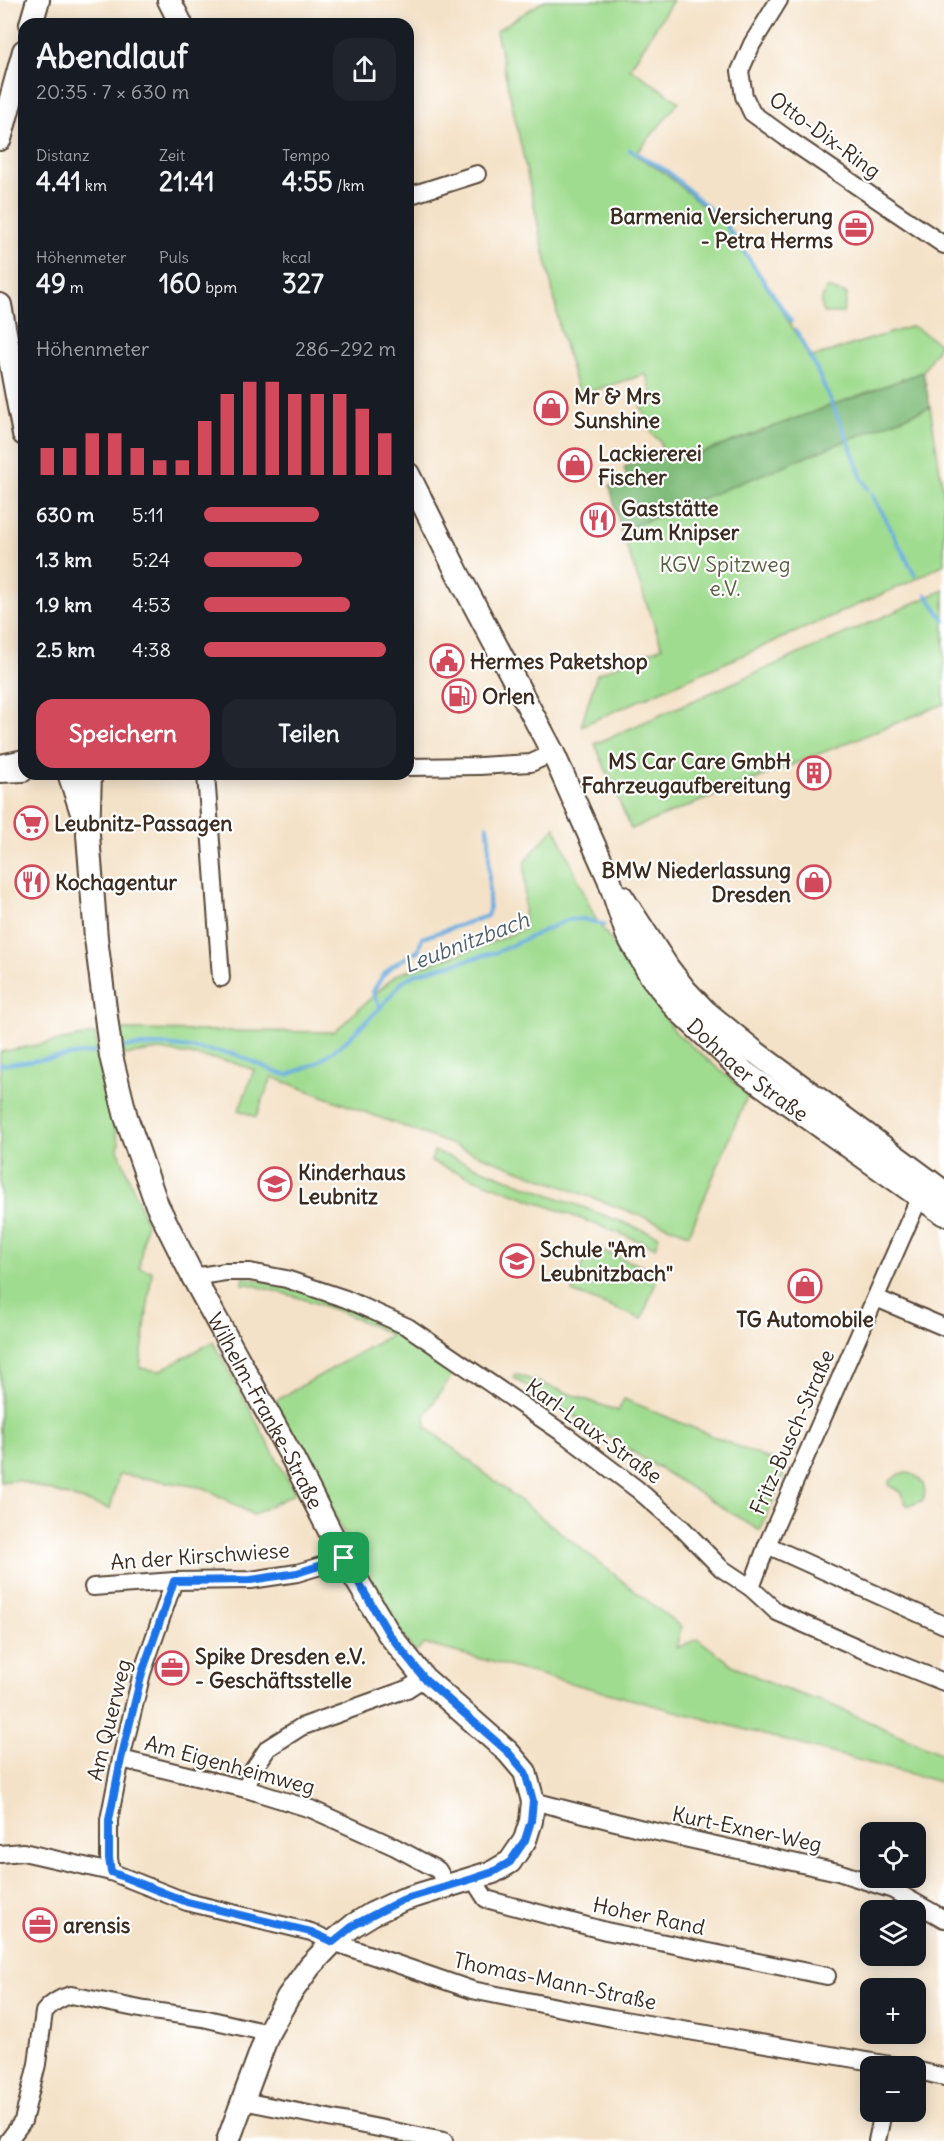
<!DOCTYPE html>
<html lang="de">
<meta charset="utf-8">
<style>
body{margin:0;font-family:Delius,sans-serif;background:#20242c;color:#f1f3f6;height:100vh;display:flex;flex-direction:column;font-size:22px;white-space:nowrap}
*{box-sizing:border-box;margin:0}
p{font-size:20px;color:#9ea1a6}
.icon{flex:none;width:33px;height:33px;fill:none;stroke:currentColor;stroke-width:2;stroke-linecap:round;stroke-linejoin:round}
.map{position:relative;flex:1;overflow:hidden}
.details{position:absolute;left:18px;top:18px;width:396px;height:762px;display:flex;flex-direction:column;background:#171b24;border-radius:18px;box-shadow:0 3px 15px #0003}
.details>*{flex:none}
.buttons{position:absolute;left:860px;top:1822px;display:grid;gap:12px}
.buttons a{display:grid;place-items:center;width:66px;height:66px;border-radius:12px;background:#171b24;box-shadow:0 3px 15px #0003;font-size:30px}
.pin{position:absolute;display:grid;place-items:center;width:51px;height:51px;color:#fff;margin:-26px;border-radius:12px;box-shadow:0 3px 9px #0006}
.round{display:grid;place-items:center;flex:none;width:63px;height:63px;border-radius:18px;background:#20242c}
.summary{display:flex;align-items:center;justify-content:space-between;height:102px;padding:0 18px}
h1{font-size:33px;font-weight:700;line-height:45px}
.figures{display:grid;grid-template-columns:repeat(3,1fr);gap:9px;height:102px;padding:6px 18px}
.figures div{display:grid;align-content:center}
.figures b{font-size:26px;font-weight:700}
.figures small{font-size:16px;font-weight:400}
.figures p{font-size:16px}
.chart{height:168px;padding:12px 18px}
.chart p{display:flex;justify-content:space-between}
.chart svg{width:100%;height:108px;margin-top:6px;stroke:#d1495b;stroke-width:6}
.action{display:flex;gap:12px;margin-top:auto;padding:12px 18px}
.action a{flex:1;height:69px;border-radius:18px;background:#d1495b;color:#fff;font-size:24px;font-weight:700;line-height:69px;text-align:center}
.action a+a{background:#20242c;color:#f1f3f6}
ul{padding:0 18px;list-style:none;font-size:20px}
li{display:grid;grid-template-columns:96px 72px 1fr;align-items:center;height:45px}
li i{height:15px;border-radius:8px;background:#d1495b}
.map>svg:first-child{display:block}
</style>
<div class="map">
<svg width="944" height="2141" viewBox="0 0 944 2141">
<rect width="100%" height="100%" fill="#fff"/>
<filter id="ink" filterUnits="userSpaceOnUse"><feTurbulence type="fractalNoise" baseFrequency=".0167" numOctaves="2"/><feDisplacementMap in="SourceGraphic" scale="12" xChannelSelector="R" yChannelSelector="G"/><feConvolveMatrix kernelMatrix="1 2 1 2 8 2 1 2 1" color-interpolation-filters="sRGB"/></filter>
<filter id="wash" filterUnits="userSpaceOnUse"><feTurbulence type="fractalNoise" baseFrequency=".008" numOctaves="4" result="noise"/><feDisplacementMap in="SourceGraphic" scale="24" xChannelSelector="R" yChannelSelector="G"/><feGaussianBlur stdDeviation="1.35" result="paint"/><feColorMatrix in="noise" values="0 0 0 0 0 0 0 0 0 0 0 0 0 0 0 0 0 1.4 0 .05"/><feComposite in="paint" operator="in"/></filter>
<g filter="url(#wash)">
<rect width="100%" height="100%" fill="#f4e2c8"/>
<!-- green -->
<g fill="#a0dc90" stroke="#6e8357" stroke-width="1.5">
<polygon points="545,0 673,0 630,68 679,102 635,155 665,173 726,226 758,272 801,341 809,358 913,326 940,344 923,372 685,459 663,454 660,441 652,434 641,406 652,393 646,374 579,395 559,327 556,306 496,31"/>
<polygon points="826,288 847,294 843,313 823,313 821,303"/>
<polygon points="930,407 944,497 944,564 912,581 581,726 597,674 662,647 621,531"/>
<polygon points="944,590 944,704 631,829 595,744"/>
<polygon points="555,827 595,918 675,1032 748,1094 689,1234 272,1077 256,1117 239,1110 254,1070 231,1062 160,1050 124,1055 120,1030 334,1032 396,975 490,943 524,929 525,861"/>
<polygon points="95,1034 104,1092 119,1143 118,1149 146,1222 139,1268 152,1271 140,1368 159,1371 213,1342 295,1493 253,1515 205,1488 119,1474 110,1509 17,1480 0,1482 0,1052"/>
<polygon points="434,1151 659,1236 655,1247 431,1162"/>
<polygon points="590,1246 659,1273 642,1319 572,1292"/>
<path d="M244 1277 345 1299 460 1363 425 1415 426 1427 681 1627 676 1648 698 1639 734 1666 778 1687 827 1703 944 1755V1783L425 1644 415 1653 384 1610 275 1401 391 1335C343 1310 301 1297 248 1284H242Z"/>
<polygon points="515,1374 618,1411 624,1399 787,1467 760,1531 514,1378"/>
<path d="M907 1473C921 1475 928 1488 923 1500L911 1505H907L900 1492 889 1485V1482L899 1474Z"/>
</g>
<!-- forest -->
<polygon fill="#80bc7a" stroke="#5e734c" stroke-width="1.5" points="923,372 930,407 621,531 610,486 628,480 624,467 663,454 685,459"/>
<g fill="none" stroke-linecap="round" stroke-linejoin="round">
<!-- stream -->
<g stroke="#6aaddf" stroke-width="4">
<polyline points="630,150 667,171 724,222 791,321"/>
<polyline points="796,330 816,368 850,445 862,478 868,489"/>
<polyline points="872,494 915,575"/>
<polyline points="927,595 944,620"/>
<path d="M380 1008 373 992C385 968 395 963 418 951L422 938 487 916 489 910V839L487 826"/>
<polyline points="124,1047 166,1045 235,1054 278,1073 288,1075 317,1063 346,1041 380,1008 404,980 419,973 497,952 567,920 584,919 604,925"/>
<polyline points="0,1065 96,1052"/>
</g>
</g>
</g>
<g filter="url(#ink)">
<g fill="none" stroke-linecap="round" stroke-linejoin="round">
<defs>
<g id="street">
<polyline points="779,0 752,44 740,71 744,96 752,113 785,137 944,245"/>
<polyline points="408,196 477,174"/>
<polyline points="0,763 24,758"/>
<polyline points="408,767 479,766 531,763 553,753"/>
<polyline points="0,774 24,773"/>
<polyline points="206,774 221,978"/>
<polyline points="193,1277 225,1272 250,1272 286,1279 346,1299 408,1327 567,1436 637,1489 681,1527 721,1568 751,1588 777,1612 861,1649 944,1682"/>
<polyline points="876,1298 944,1327"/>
<polyline points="767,1545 944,1625"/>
<polyline points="93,1587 174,1581 251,1580 297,1573 344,1559"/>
<polyline points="751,1588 767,1545 920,1196"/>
<polyline points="121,1759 246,1789 311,1809 395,1847 438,1870 448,1887"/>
<polyline points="246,1789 253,1770 268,1748 301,1727 407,1689 424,1678"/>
<polyline points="533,1801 639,1828 838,1872 893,1890 944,1919"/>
<polyline points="0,1854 23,1852 111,1872 187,1902 311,1932 333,1942 472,1990 612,2018 902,2067"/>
<polyline points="111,1872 109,1858 109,1820 121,1759 142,1673 174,1581"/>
<polyline points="473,1879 486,1899 606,1931 827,1976"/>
<polyline points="915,2070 944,2077"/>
<polyline points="243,2101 444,2141"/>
<path d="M8 2141 23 2121 37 2064 44 2012C51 2003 60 1998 71 1995L145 2010 203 2018 268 2033"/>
<polyline points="877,2141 883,2112"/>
</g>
<g id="secondary">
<polyline points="169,0 181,24"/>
<polyline points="31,24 38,0"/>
<polyline points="0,139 24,51"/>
<polyline points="0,305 24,434"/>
<path id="s1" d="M408 474 459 576 553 753 609 879 627 934 651 976 676 1008 744 1072 944 1214"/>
<path id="s2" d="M90 774 88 835 96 938 111 1056 126 1117 157 1205 193 1277 293 1459 344 1559 389 1634 424 1678 508 1752 525 1772 533 1801 531 1821 525 1840 510 1862 493 1872 402 1900 372 1914 354 1925 333 1942 310 1966 288 1997 268 2033 228 2141"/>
<polyline points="70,776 83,816"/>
<polyline points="622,897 668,968 685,990 705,1011 755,1052 944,1192"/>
</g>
</defs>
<!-- street casing -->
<use href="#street" stroke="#574638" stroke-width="20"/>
<!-- secondary casing -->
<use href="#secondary" stroke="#574638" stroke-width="26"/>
<!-- street -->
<use href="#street" stroke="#fff" stroke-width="16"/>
<!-- secondary -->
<use href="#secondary" stroke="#fff" stroke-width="22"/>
</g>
</g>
<g fill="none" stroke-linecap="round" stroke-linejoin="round" filter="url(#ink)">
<defs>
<polygon id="route" points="344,1558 389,1634 424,1678 508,1752 525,1772 533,1801 531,1821 525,1840 510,1862 493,1872 472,1879 402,1900 354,1925 333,1942 311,1932 187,1902 111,1872 109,1858 109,1820 121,1759 142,1673 174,1581 251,1580 297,1573"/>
</defs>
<!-- route casing -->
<use href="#route" stroke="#fff" stroke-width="12"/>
<!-- route -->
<use href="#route" stroke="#1a73e8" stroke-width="8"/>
</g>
<!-- icons -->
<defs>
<symbol id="office-ring" viewBox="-11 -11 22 22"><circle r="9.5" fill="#fff" stroke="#d1495b" stroke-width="1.5"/><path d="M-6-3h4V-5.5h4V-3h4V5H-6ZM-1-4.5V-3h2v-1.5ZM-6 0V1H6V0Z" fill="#d1495b"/></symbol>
<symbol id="shop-ring" viewBox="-11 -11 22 22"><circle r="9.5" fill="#fff" stroke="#d1495b" stroke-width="1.5"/><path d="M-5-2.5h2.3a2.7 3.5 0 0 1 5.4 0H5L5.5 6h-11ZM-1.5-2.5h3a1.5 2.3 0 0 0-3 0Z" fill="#d1495b"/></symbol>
<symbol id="restaurant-ring" viewBox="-11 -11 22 22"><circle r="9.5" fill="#fff" stroke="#d1495b" stroke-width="1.5"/><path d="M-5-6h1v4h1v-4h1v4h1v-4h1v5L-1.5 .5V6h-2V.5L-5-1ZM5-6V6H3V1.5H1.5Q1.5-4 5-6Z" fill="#d1495b"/></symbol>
<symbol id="civic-ring" viewBox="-11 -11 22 22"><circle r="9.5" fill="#fff" stroke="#d1495b" stroke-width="1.5"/><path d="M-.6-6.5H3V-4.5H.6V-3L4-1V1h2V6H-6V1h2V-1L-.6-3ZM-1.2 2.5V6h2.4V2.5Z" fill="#d1495b"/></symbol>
<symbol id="fuel-ring" viewBox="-11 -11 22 22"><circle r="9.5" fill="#fff" stroke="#d1495b" stroke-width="1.5"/><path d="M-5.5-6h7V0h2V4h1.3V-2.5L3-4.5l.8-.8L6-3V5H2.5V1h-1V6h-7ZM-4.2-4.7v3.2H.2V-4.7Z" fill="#d1495b"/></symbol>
<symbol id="building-ring" viewBox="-11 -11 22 22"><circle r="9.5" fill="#fff" stroke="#d1495b" stroke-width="1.5"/><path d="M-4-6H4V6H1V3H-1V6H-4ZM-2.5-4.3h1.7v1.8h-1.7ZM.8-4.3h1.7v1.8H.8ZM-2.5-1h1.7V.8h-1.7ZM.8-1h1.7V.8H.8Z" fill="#d1495b"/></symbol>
<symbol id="supermarket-ring" viewBox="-11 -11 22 22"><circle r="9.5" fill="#fff" stroke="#d1495b" stroke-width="1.5"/><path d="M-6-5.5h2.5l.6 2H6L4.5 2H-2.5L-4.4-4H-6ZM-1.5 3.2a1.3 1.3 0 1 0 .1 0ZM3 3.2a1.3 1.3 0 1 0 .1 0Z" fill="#d1495b"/></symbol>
<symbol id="school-ring" viewBox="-11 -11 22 22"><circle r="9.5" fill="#fff" stroke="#d1495b" stroke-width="1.5"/><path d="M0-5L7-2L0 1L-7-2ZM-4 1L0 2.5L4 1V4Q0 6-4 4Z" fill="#d1495b"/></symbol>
</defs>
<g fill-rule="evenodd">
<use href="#office-ring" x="837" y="209" width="38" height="38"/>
<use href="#shop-ring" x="532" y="389" width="38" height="38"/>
<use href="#shop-ring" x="556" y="446" width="38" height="38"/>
<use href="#restaurant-ring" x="579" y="501" width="38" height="38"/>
<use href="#civic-ring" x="428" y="642" width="38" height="38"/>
<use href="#fuel-ring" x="440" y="677" width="38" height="38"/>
<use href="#building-ring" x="795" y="754" width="38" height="38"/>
<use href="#supermarket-ring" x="12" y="804" width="38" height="38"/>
<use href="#restaurant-ring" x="13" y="863" width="38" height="38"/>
<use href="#shop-ring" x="795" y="863" width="38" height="38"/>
<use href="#school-ring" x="256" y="1165" width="38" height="38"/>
<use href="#school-ring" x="498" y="1242" width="38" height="38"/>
<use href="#shop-ring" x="786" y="1267" width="38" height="38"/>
<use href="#office-ring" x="153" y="1649" width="38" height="38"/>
<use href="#office-ring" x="21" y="1906" width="38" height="38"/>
</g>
<g text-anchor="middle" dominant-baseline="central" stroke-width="4.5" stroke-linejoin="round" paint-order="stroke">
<!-- street labels -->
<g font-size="21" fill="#3b2a1e" stroke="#fff">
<text transform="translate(825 135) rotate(36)">Otto-Dix-Ring</text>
<text stroke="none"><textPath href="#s1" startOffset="694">Dohnaer Straße</textPath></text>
<text stroke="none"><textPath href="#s2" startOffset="672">Wilhelm-Franke-Straße</textPath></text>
<text transform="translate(594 1431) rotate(36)">Karl-Laux-Straße</text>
<text transform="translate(792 1432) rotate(-66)">Fritz-Busch-Straße</text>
<text transform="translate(200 1556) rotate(-4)">An der Kirschwiese</text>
<text transform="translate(109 1720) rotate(-76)">Am Querweg</text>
<text transform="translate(230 1765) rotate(15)">Am Eigenheimweg</text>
<text transform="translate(747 1829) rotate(12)">Kurt-Exner-Weg</text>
<text transform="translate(649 1916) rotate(12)">Hoher Rand</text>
<text transform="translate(555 1981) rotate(12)">Thomas-Mann-Straße</text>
</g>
<!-- poi labels -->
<g font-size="21" font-weight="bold" fill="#3b2a1e" stroke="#fff" text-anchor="start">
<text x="833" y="216" text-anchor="end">Barmenia Versicherung<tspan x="833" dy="24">- Petra Herms</tspan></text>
<text x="574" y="396">Mr &amp; Mrs<tspan x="574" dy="24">Sunshine</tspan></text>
<text x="598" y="453">Lackiererei<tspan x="598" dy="24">Fischer</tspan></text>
<text x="621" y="508">Gaststätte<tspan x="621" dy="24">Zum Knipser</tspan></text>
<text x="470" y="661">Hermes Paketshop</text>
<text x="482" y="696">Orlen</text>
<text x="791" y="761" text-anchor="end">MS Car Care GmbH<tspan x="791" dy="24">Fahrzeugaufbereitung</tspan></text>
<text x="54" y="823">Leubnitz-Passagen</text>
<text x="791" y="870" text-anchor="end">BMW Niederlassung<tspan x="791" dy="24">Dresden</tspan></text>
<text x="55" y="882">Kochagentur</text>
<text x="298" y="1172">Kinderhaus<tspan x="298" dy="24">Leubnitz</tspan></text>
<text x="540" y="1249">Schule "Am<tspan x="540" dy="24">Leubnitzbach"</tspan></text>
<text x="805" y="1319" text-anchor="middle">TG Automobile</text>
<text x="195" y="1656">Spike Dresden e.V.<tspan x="195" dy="24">- Geschäftsstelle</tspan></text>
<text x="63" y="1925">arensis</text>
</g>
<!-- park labels -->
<g font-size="21" fill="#595f40" stroke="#fff">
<text x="725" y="564">KGV Spitzweg<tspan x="725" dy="24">e.V.</tspan></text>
</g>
<!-- water labels -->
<g font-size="22" font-style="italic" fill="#4e5e6b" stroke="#fff">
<text transform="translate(466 942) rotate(-21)">Leubnitzbach</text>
</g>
</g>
</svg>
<div class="buttons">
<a><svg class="icon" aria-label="locate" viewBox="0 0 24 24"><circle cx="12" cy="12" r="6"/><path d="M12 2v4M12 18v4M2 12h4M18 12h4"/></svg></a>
<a><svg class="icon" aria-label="layers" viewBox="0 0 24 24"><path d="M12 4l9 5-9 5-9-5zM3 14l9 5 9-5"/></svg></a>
<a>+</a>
<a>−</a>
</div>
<div class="pin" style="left:344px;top:1558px;background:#1e9e55"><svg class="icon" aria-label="arrive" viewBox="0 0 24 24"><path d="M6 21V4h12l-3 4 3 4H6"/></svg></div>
<section class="details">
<div class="summary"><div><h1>Abendlauf</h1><p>20:35 · 7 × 630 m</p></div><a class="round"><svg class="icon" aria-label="share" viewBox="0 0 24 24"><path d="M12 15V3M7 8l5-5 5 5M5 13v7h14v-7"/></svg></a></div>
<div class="figures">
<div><p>Distanz</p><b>4.41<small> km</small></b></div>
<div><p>Zeit</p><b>21:41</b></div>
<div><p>Tempo</p><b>4:55<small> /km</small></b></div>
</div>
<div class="figures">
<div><p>Höhenmeter</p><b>49<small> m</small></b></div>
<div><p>Puls</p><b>160<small> bpm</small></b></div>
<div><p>kcal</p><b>327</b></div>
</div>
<div class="chart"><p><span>Höhenmeter</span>286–292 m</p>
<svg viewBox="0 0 160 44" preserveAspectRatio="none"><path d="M5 44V33M15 44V33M25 44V27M35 44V27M45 44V33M55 44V38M65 44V38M75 44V22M85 44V11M95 44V6M105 44V6M115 44V11M125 44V11M135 44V11M145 44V17M155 44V27"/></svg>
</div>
<ul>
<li><b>630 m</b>5:11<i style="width:60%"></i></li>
<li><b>1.3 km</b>5:24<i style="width:51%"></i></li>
<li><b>1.9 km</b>4:53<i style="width:76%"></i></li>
<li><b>2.5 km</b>4:38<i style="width:95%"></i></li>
</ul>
<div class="action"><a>Speichern</a><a>Teilen</a></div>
</section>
</div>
